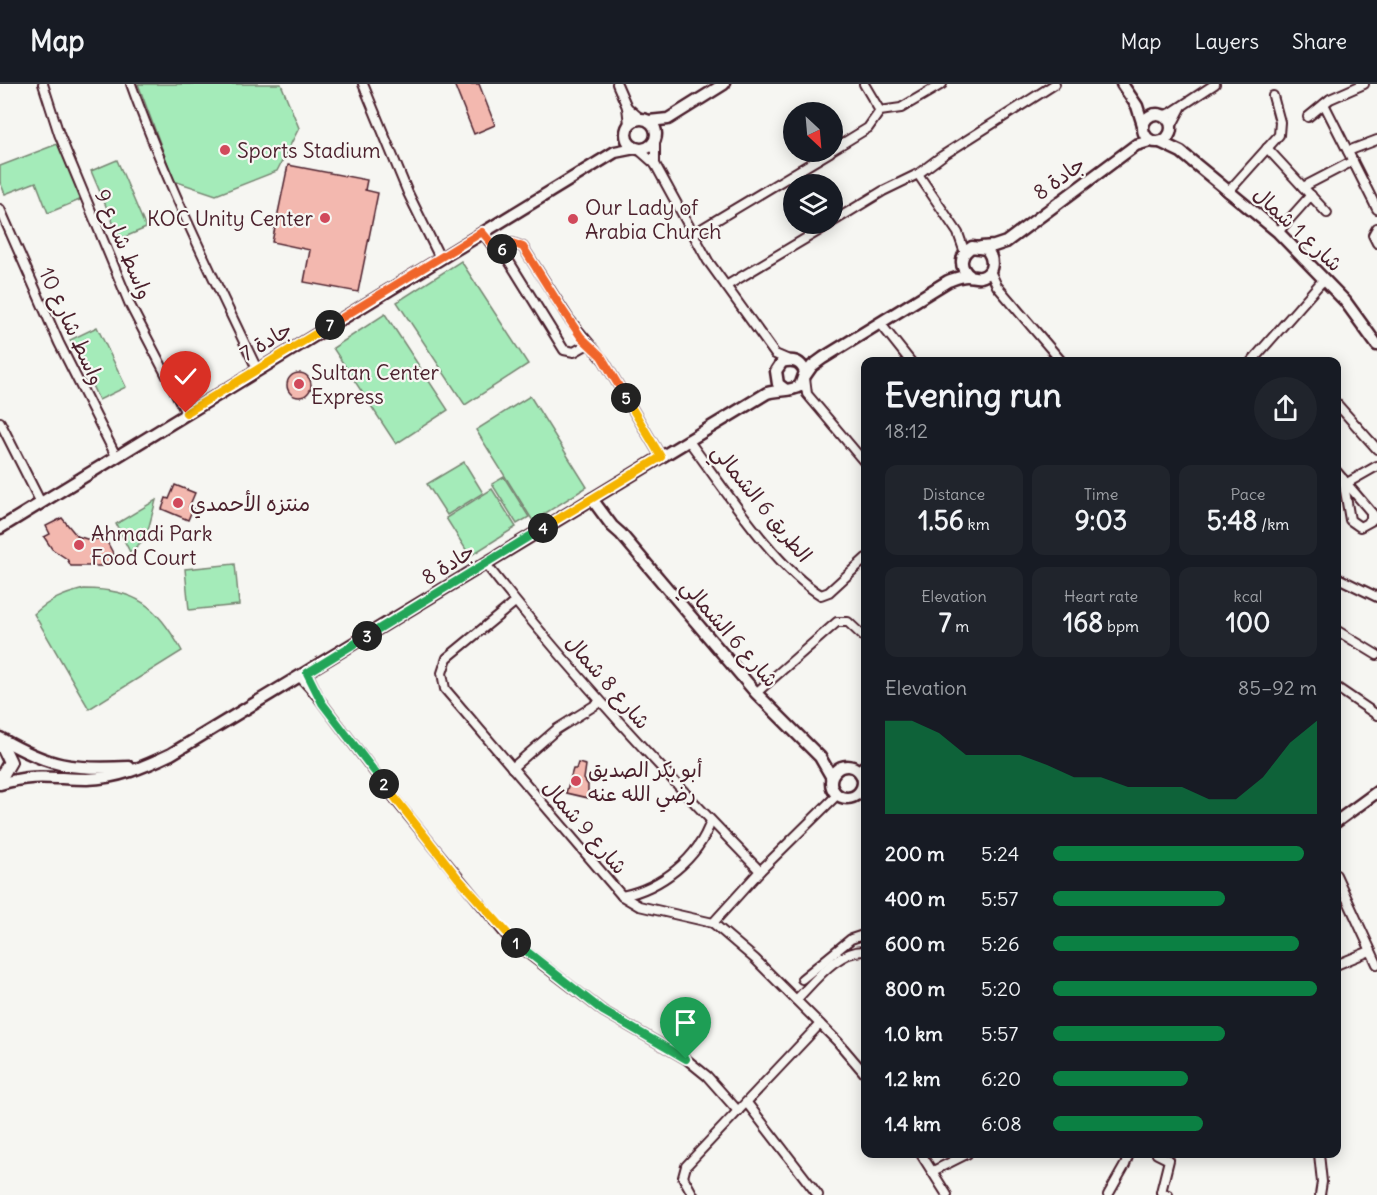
<!DOCTYPE html>
<meta charset="utf-8">
<style>
body{margin:0;font-family:Delius,"Playpen Sans Arabic",sans-serif;background:#20242c;color:#f1f3f6;height:100vh;display:flex;flex-direction:column;font-size:22px;white-space:nowrap}
*{box-sizing:border-box;margin:0}
p{font-size:20px;color:#9ea1a6}
.icon{flex:none;width:33px;height:33px;fill:none;stroke:currentColor;stroke-width:2;stroke-linecap:round;stroke-linejoin:round}
.map{position:relative;flex:1;overflow:hidden}
.details{position:absolute;left:861px;top:273px;width:480px;height:801px;display:flex;flex-direction:column;background:#171b24;border-radius:12px;box-shadow:0 3px 15px #0003}
.details>*{flex:none}
.needle{width:39px;rotate:154deg}
.buttons{position:absolute;left:783px;top:18px;display:grid;gap:12px}
.buttons a{display:grid;place-items:center;width:60px;height:60px;border-radius:50%;background:#171b24;box-shadow:0 3px 15px #0003;font-size:30px}
.pin{position:absolute;display:grid;place-items:center;width:51px;height:51px;color:#fff;margin:-62px -26px;border-radius:50% 50% 50% 0;rotate:-45deg;box-shadow:0 0 6px #0007}
.pin .icon{rotate:45deg}
.km{position:absolute;width:30px;height:30px;margin:-15px;border-radius:50%;background:#222;color:#fff;font-size:16px;line-height:30px;text-align:center}
.round{display:grid;place-items:center;flex:none;width:63px;height:63px;border-radius:32px;background:#20242c}
.summary{display:flex;align-items:center;justify-content:space-between;height:102px;padding:0 24px}
h1{font-size:33px;font-weight:700;line-height:45px}
.figures{display:grid;grid-template-columns:repeat(3,1fr);gap:9px;height:102px;padding:6px 24px}
.figures div{display:grid;align-content:center;border-radius:12px;background:#20242c;text-align:center}
.figures b{font-size:26px;font-weight:700}
.figures small{font-size:16px;font-weight:400}
.figures p{font-size:16px}
.chart{height:168px;padding:12px 24px}
.chart p{display:flex;justify-content:space-between}
.chart svg{width:100%;height:108px;margin-top:6px;fill:#0b8043;opacity:.7}
ul{padding:0 24px;list-style:none;font-size:20px}
li{display:grid;grid-template-columns:96px 72px 1fr;align-items:center;height:45px}
li i{height:15px;border-radius:8px;background:#0b8043}
header{display:flex;align-items:center;gap:36px;box-sizing:border-box;height:84px;padding:0 30px;background:#171b24;border-bottom:2px solid #363941}
header strong{font-size:28px}
nav{display:flex;gap:33px;margin-inline-start:auto;font-size:21px}
.map>svg:first-child{display:block}
</style>
<header>
<strong>Map</strong>
<nav><a>Map</a><a>Layers</a><a>Share</a></nav>
</header>
<div class="map">
<svg width="1377" height="1111" viewBox="0 0 1377 1111">
<rect width="100%" height="100%" fill="#f6f6f2"/>
<filter id="ink" filterUnits="userSpaceOnUse"><feTurbulence type="fractalNoise" baseFrequency=".0167" numOctaves="2"/><feDisplacementMap in="SourceGraphic" scale="12" xChannelSelector="R" yChannelSelector="G"/><feConvolveMatrix kernelMatrix="1 2 1 2 8 2 1 2 1" color-interpolation-filters="sRGB"/></filter>
<g filter="url(#ink)">
<!-- green -->
<g fill="#a4ebb9" stroke="#778572" stroke-width="1.5">
<polygon points="138,0 281,0 299,44 277,87 216,111 174,97"/>
<polygon points="60,59 82,115 48,129 36,98 5,110 0,98 0,82"/>
<polygon points="117,76 146,144 120,155 91,87"/>
<polygon points="461,177 528,280 465,321 397,218"/>
<polygon points="385,230 448,326 396,360 333,264"/>
<polygon points="97,243 126,303 99,316 70,256"/>
<polygon points="530,312 587,403 533,437 476,346"/>
<polygon points="464,378 483,409 447,431 427,400"/>
<polygon points="504,393 529,433 517,440 492,400"/>
<polygon points="492,405 516,443 470,472 446,434"/>
<polygon points="156,416 146,454 130,468 116,440"/>
<polygon points="235,480 239,521 189,526 185,485"/>
<path d="M84 505C137 505 157 522 182 567L89 625 34 530C49 516 64 510 84 505Z"/>
</g>
<!-- building -->
<g fill="#f3b8af" stroke="#4a1f2b" stroke-width="1.5">
<polygon points="454,0 479,0 495,41 474,50"/>
<polygon points="288,81 367,96 365,106 378,109 358,208 304,198 310,166 272,158"/>
<circle cx="299" cy="301" r="12"/>
<polygon points="175,401 195,409 189,423 193,424 188,436 162,425 166,414 169,415"/>
<polygon points="62,434 77,452 90,456 105,454 114,471 110,474 112,479 101,482 71,482 67,475 52,465 44,453 50,450 46,442"/>
<polygon points="578,679 586,681 584,695 588,701 588,714 566,709 573,685 576,685"/>
</g>
<g fill="none" stroke-linecap="round" stroke-linejoin="round">
<defs>
<g id="street">
<polyline points="43,0 59,50 130,221 186,329"/>
<path d="M131 0C166 98 212 191 257 285"/>
<polyline points="363,0 408,109 440,174"/>
<polyline points="617,0 627,23 629,40"/>
<polyline points="864,0 880,27"/>
<polyline points="1324,20 1377,125"/>
<polyline points="627,23 641,35"/>
<polyline points="1164,31 1171,29 1215,0"/>
<polyline points="1308,33 1330,15 1364,0"/>
<polyline points="1171,43 1181,24"/>
<polyline points="655,55 655,80"/>
<polyline points="1267,64 1327,129"/>
<polyline points="638,65 655,80 708,177 775,270 789,276"/>
<polyline points="832,66 868,44 880,27 901,24 942,0"/>
<polyline points="1348,67 1377,56"/>
<polyline points="918,90 958,149 965,169"/>
<polyline points="1303,103 1353,77"/>
<polyline points="1228,108 1279,51 1280,38 1273,12"/>
<polyline points="0,125 59,259 116,372"/>
<polyline points="832,138 883,107 918,90 942,72 1055,0"/>
<polyline points="1377,144 1373,151 1377,159"/>
<polyline points="482,148 493,163 507,174 564,266 574,268 588,260"/>
<polyline points="1278,148 1311,111"/>
<polyline points="693,150 830,68"/>
<polyline points="498,167 512,159 523,163 569,235 604,277 661,373"/>
<polyline points="990,187 997,202 1062,278"/>
<polyline points="726,202 830,140"/>
<polyline points="880,239 911,278"/>
<polyline points="1251,278 1324,195"/>
<polyline points="805,294 807,310 866,380"/>
<polyline points="1336,319 1377,365"/>
<polyline points="0,338 41,419"/>
<path d="M688 356C722 401 774 483 821 511L829 508 866 474"/>
<polyline points="1336,387 1377,435"/>
<polyline points="1343,395 1350,436 1360,443 1371,437 1371,429"/>
<polyline points="1347,399 1377,382"/>
<path d="M485 479C570 588 664 688 760 787"/>
<polyline points="1336,493 1377,513"/>
<polyline points="515,518 447,574 442,589 445,605 622,812 639,822 713,839 755,875 837,957 866,991"/>
<polyline points="1336,546 1377,571"/>
<polyline points="307,589 317,610"/>
<polyline points="300,593 317,612 397,718 509,855 603,927 686,975 707,992 738,1027"/>
<polyline points="1336,603 1377,631"/>
<polyline points="756,609 837,538 848,538 866,555"/>
<polyline points="512,684 557,645 600,618"/>
<polyline points="859,686 866,679"/>
<polyline points="1336,791 1377,880"/>
<path d="M622 812C661 804 698 775 711 737"/>
<polyline points="713,839 760,787 837,711"/>
<polyline points="1336,881 1370,867"/>
<polyline points="802,895 851,855 866,850"/>
<path d="M796 916C814 898 838 865 866 867"/>
<polyline points="747,1019 818,1111"/>
<polyline points="921,1070 947,1111"/>
<polyline points="1157,1070 1169,1076 1161,1108 1168,1111"/>
<polyline points="1319,1070 1322,1098 1320,1111"/>
<polyline points="933,1087 967,1070"/>
<polyline points="693,1111 683,1093 686,1082 820,940"/>
<polyline points="1108,1111 1125,1081 1129,1070"/>
</g>
<g id="secondary">
<polyline points="1122,0 1137,22 1143,41"/>
<circle cx="1157" cy="44" r="14"/>
<circle cx="641" cy="50" r="15"/>
<polyline points="649,37 668,35 724,0"/>
<polyline points="1160,58 1181,68 1278,148 1345,217 1377,261"/>
<polyline points="981,163 994,162 1006,158 1136,61 1150,57"/>
<path d="M805 292 812 282 823 274 948 197C954 195 960 192 967 192 972 192 976 194 981 193 995 189 994 174 986 165L972 163C960 170 958 183 970 192"/>
<polyline points="592,415 612,442 621,450 756,609 820,673 831,692"/>
<polyline points="0,444 615,68 635,64"/>
<path d="M0 654C50 683 72 686 129 683"/>
<circle cx="847" cy="698" r="16"/>
<path d="M0 700C35 689 53 695 87 695 118 694 144 683 171 670L767 309C779 305 790 308 800 302L805 288C801 277 793 275 782 278L776 287 778 300 786 306"/>
<polyline points="1336,738 1377,708"/>
</g>
<polyline id="primary" points="0,657 10,678 0,695"/>
</defs>
<!-- street casing -->
<use href="#street" stroke="#4a1f2b" stroke-width="12"/>
<!-- secondary casing -->
<use href="#secondary" stroke="#4a1f2b" stroke-width="15"/>
<!-- primary casing -->
<use href="#primary" stroke="#4a1f2b" stroke-width="16"/>
<!-- street -->
<use href="#street" stroke="#f6f6f2" stroke-width="8"/>
<!-- secondary -->
<use href="#secondary" stroke="#f6f6f2" stroke-width="10"/>
<!-- primary -->
<use href="#primary" stroke="#f6f6f2" stroke-width="12"/>
</g>
</g>
<g fill="none" stroke-linecap="round" stroke-linejoin="round" filter="url(#ink)">
<defs>
<polyline id="split-1" points="516,859 603,927 686,975"/>
<polyline id="split-2" points="384,700 458,794 516,859"/>
<polyline id="split-3" points="367,552 307,589 322,619 384,700"/>
<polyline id="split-4" points="367,552 543,444"/>
<polyline id="split-5" points="543,444 661,373 626,314"/>
<polyline id="split-6" points="502,165 512,159 523,163 562,225 581,253 601,272 626,314"/>
<polyline id="split-7" points="330,241 482,148 498,167 502,165"/>
<polyline id="split-8" points="186,329 330,241"/>
</defs>
<!-- split-1 casing -->
<use href="#split-1" stroke="#fff" stroke-width="12"/>
<!-- split-2 casing -->
<use href="#split-2" stroke="#fff" stroke-width="12"/>
<!-- split-3 casing -->
<use href="#split-3" stroke="#fff" stroke-width="12"/>
<!-- split-4 casing -->
<use href="#split-4" stroke="#fff" stroke-width="12"/>
<!-- split-5 casing -->
<use href="#split-5" stroke="#fff" stroke-width="12"/>
<!-- split-6 casing -->
<use href="#split-6" stroke="#fff" stroke-width="12"/>
<!-- split-7 casing -->
<use href="#split-7" stroke="#fff" stroke-width="12"/>
<!-- split-8 casing -->
<use href="#split-8" stroke="#fff" stroke-width="12"/>
<!-- split-1 -->
<use href="#split-1" stroke="#22a559" stroke-width="8"/>
<!-- split-2 -->
<use href="#split-2" stroke="#f5b400" stroke-width="8"/>
<!-- split-3 -->
<use href="#split-3" stroke="#22a559" stroke-width="8"/>
<!-- split-4 -->
<use href="#split-4" stroke="#22a559" stroke-width="8"/>
<!-- split-5 -->
<use href="#split-5" stroke="#f5b400" stroke-width="8"/>
<!-- split-6 -->
<use href="#split-6" stroke="#f0652b" stroke-width="8"/>
<!-- split-7 -->
<use href="#split-7" stroke="#f0652b" stroke-width="8"/>
<!-- split-8 -->
<use href="#split-8" stroke="#f5b400" stroke-width="8"/>
</g>
<!-- markers -->
<g fill="#d1495b" stroke="#f6f6f2" stroke-width="2">
<circle cx="225" cy="66" r="6"/>
<circle cx="325" cy="134" r="6"/>
<circle cx="573" cy="135" r="6"/>
<circle cx="299" cy="300" r="6"/>
<circle cx="178" cy="419" r="6"/>
<circle cx="79" cy="461" r="6"/>
<circle cx="576" cy="697" r="6"/>
</g>
<g text-anchor="middle" dominant-baseline="central" stroke-width="4.5" stroke-linejoin="round" paint-order="stroke">
<!-- poi labels -->
<g font-size="21" fill="#4a1f2b" stroke="#f6f6f2" text-anchor="start">
<text x="237" y="66">Sports Stadium</text>
<text x="585" y="123">Our Lady of<tspan x="585" dy="24">Arabia Church</tspan></text>
<text x="313" y="134" text-anchor="end">KOC Unity Center</text>
<text x="311" y="288">Sultan Center<tspan x="311" dy="24">Express</tspan></text>
<text x="190" y="419">منتزه الأحمدي</text>
<text x="91" y="449">Ahmadi Park<tspan x="91" dy="24">Food Court</tspan></text>
<text x="588" y="685">أبو بكر الصديق<tspan x="588" dy="24">رضي الله عنه</tspan></text>
</g>
<!-- street labels -->
<g font-size="21" fill="#4a1f2b" stroke="#f6f6f2">
<text transform="translate(1059 94) rotate(-36)">جادة 8</text>
<text transform="translate(1298 145) rotate(43)">شارع 1 شمال</text>
<text transform="translate(124 160) rotate(67)">واسط شارع 9</text>
<text transform="translate(72 242) rotate(65)">واسط شارع 10</text>
<text transform="translate(266 257) rotate(-31)">جادة 7</text>
<text transform="translate(762 419) rotate(51)">الطريق 6 الشمالي</text>
<text transform="translate(448 480) rotate(-32)">جادة 8</text>
<text transform="translate(730 549) rotate(49)">شارع 6 الشمالي</text>
<text transform="translate(608 598) rotate(49)">شارع 8 شمال</text>
<text transform="translate(585 743) rotate(49)">شارع 9 شمال</text>
</g>
</g>
</svg>
<div class="buttons">
<a><svg class="needle" viewBox="-14 -14 28 28"><path d="M0-13l5 13h-10z" fill="#e53935"/><path d="M0 13l5-13h-10z" fill="#9ea1a6"/></svg></a>
<a><svg class="icon" aria-label="layers" viewBox="0 0 24 24"><path d="M12 4l9 5-9 5-9-5zM3 14l9 5 9-5"/></svg></a>
</div>
<div class="pin" style="left:686px;top:975px;background:#1e9e55"><svg class="icon" aria-label="arrive" viewBox="0 0 24 24"><path d="M6 21V4h12l-3 4 3 4H6"/></svg></div>
<div class="pin" style="left:186px;top:329px;background:#d93025"><svg class="icon" aria-label="check" viewBox="0 0 24 24"><path d="M5 12l5 5 9-10"/></svg></div>
<b class="km" style="left:516px;top:859px">1</b>
<b class="km" style="left:384px;top:700px">2</b>
<b class="km" style="left:367px;top:552px">3</b>
<b class="km" style="left:543px;top:444px">4</b>
<b class="km" style="left:626px;top:314px">5</b>
<b class="km" style="left:502px;top:165px">6</b>
<b class="km" style="left:330px;top:241px">7</b>
<section class="details">
<div class="summary"><div><h1>Evening run</h1><p>18:12</p></div><a class="round"><svg class="icon" aria-label="share" viewBox="0 0 24 24"><path d="M12 15V3M7 8l5-5 5 5M5 13v7h14v-7"/></svg></a></div>
<div class="figures">
<div><p>Distance</p><b>1.56<small> km</small></b></div>
<div><p>Time</p><b>9:03</b></div>
<div><p>Pace</p><b>5:48<small> /km</small></b></div>
</div>
<div class="figures">
<div><p>Elevation</p><b>7<small> m</small></b></div>
<div><p>Heart rate</p><b>168<small> bpm</small></b></div>
<div><p>kcal</p><b>100</b></div>
</div>
<div class="chart"><p><span>Elevation</span>85–92 m</p>
<svg viewBox="0 0 160 44" preserveAspectRatio="none"><path d="M0 44V6L10 6L20 11L30 20L40 20L50 20L60 24L70 29L80 29L90 33L100 33L110 33L120 38L130 38L140 29L150 15L160 6V44z"/></svg>
</div>
<ul>
<li><b>200 m</b>5:24<i style="width:95%"></i></li>
<li><b>400 m</b>5:57<i style="width:65%"></i></li>
<li><b>600 m</b>5:26<i style="width:93%"></i></li>
<li><b>800 m</b>5:20<i style="width:100%"></i></li>
<li><b>1.0 km</b>5:57<i style="width:65%"></i></li>
<li><b>1.2 km</b>6:20<i style="width:51%"></i></li>
<li><b>1.4 km</b>6:08<i style="width:57%"></i></li>
</ul>
</section>
</div>
